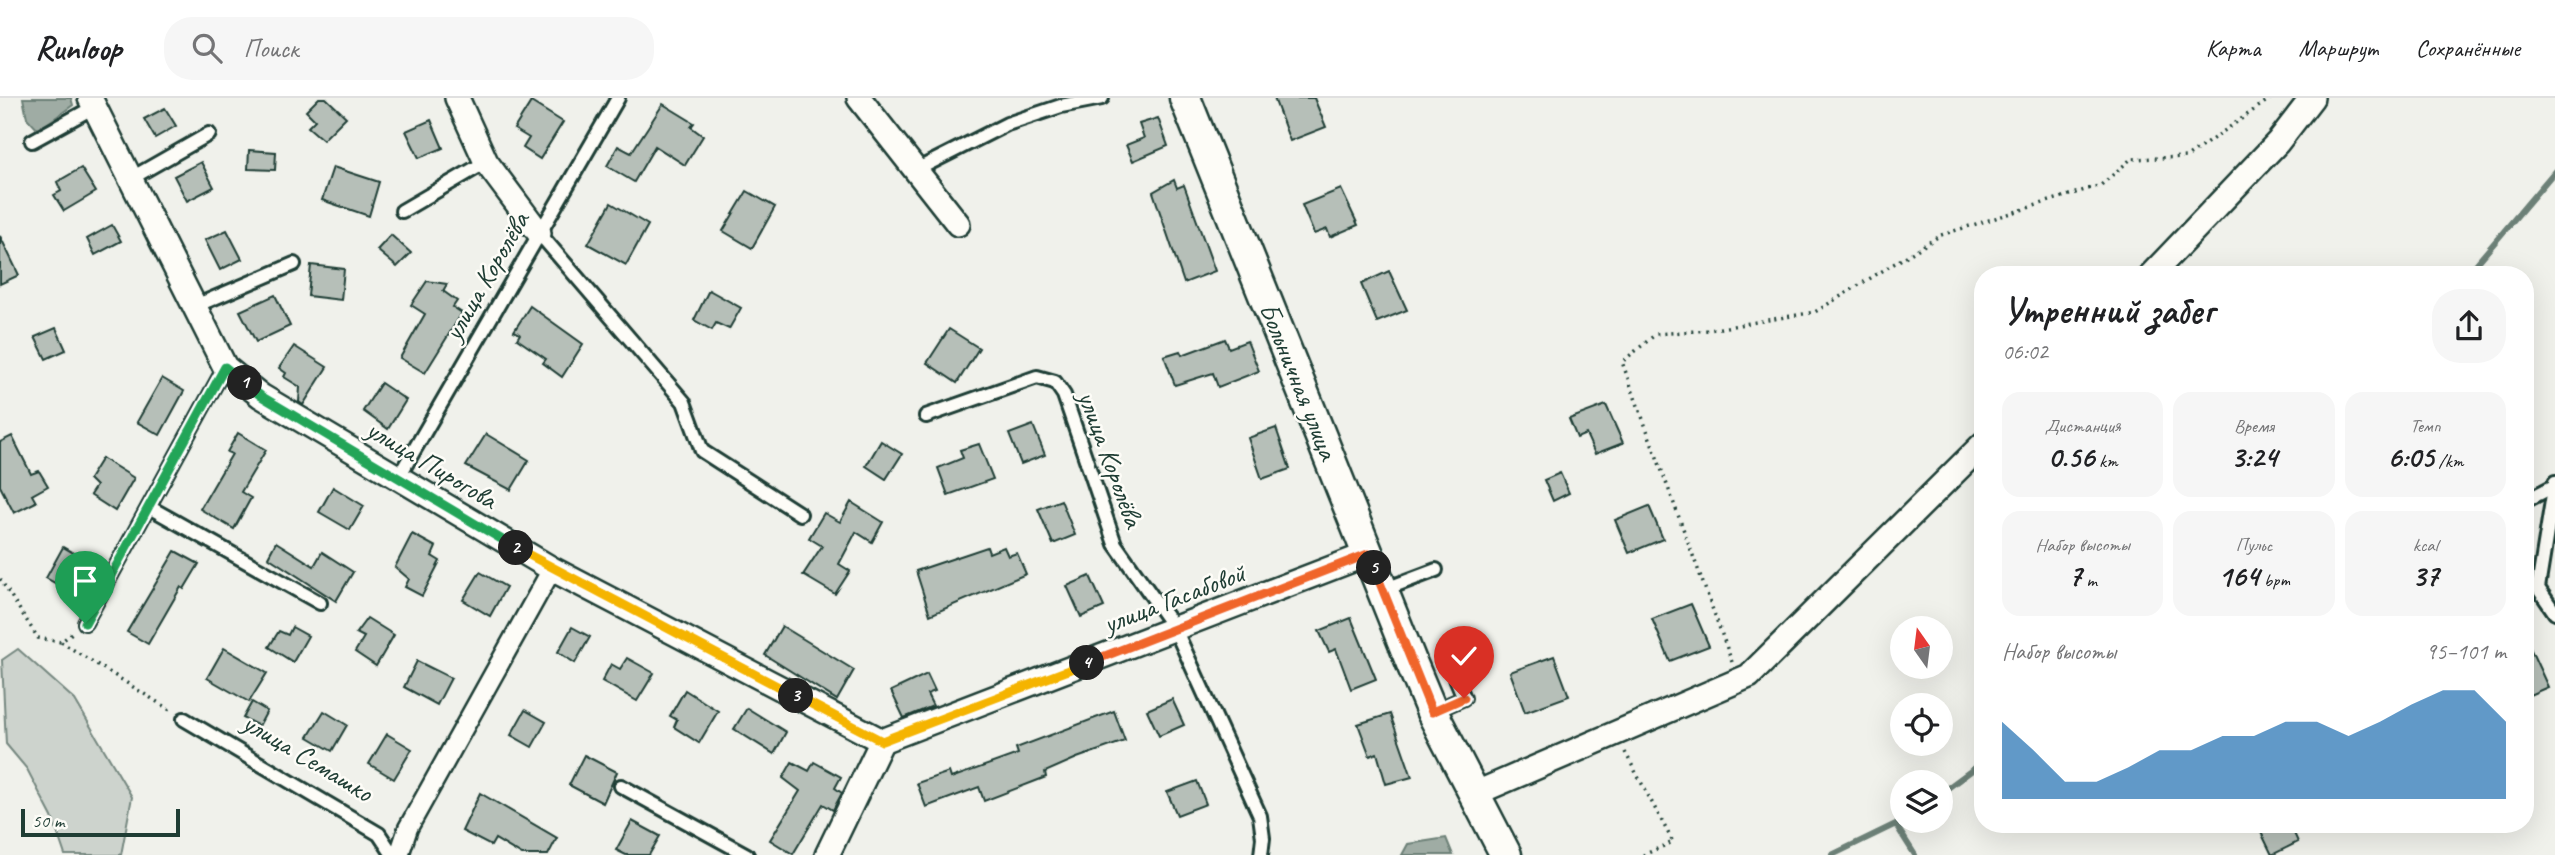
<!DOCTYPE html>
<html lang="ru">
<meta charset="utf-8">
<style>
body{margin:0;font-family:Caveat,sans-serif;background:#f6f6f6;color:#202124;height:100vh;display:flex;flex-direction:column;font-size:26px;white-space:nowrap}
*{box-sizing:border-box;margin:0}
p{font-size:23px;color:#757577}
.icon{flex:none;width:38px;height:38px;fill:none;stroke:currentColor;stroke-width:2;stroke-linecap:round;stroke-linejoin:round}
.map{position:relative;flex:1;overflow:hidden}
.drawer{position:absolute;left:1974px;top:168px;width:560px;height:567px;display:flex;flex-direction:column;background:#fff;border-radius:28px;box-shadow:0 7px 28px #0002}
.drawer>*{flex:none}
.needle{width:46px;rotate:346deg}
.buttons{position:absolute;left:1890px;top:518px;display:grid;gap:14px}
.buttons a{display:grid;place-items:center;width:63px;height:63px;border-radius:50%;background:#fff;box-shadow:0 7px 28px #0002;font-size:35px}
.scale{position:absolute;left:21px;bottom:18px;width:159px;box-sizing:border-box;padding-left:7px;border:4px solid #1f3d34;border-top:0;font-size:19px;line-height:24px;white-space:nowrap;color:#1f3d34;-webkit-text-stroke:5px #fdfcf7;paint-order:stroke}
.pin{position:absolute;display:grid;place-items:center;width:60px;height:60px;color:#fff;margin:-72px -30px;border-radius:50% 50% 50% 0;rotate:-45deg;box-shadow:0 0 7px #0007}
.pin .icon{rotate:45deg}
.km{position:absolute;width:35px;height:35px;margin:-18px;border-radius:50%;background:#222;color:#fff;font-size:19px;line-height:35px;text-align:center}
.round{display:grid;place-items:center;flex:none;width:74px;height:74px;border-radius:28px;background:#f6f6f6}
.overview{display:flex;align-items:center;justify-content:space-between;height:119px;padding:0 28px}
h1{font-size:38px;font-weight:700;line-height:52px}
.figures{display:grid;grid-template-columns:repeat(3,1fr);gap:10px;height:119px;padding:7px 28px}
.figures div{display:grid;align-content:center;border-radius:18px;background:#f6f6f6;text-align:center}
.figures b{font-size:30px;font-weight:700}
.figures small{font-size:19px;font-weight:400}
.figures p{font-size:19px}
.chart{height:196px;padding:14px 28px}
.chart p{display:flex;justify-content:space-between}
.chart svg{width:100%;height:126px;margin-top:7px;fill:#1f6fb2;opacity:.7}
header{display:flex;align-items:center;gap:42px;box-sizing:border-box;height:98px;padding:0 35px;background:#fff;border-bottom:2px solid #e0e0e0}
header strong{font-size:33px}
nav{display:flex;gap:38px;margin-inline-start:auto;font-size:24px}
.search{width:490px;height:63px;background:#f6f6f6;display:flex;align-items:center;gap:18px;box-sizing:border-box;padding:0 24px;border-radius:28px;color:#757577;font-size:26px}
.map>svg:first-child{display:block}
</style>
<header>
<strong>Runloop</strong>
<div class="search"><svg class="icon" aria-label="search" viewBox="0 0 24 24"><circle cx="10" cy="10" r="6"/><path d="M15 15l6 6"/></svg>Поиск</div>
<nav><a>Карта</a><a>Маршрут</a><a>Сохранённые</a></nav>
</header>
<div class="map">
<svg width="2555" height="757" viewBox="0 0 2555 757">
<rect width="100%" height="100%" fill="#f0f1eb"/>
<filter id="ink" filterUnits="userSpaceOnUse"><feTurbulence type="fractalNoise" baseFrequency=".0143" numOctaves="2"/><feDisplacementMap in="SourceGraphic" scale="14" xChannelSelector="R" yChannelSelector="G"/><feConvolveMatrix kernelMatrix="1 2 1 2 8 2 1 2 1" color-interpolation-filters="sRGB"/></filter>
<g filter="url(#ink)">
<!-- green -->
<polygon fill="#cdd3cd" stroke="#768880" stroke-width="2" points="18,551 75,602 132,699 121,757 65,757 52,719 27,671 6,646 2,562"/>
<!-- water -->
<g fill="#9faca4" stroke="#6c8077" stroke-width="2">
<polygon points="23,0 71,0 73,7 38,32 27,20"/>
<polygon points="1446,740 1453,757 1402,757 1408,746"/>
</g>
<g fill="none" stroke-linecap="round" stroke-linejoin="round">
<!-- stream -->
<g stroke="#6c8077" stroke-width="6">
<polyline points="2467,177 2555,73"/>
<polyline points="1941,695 1983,664"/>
<polyline points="1896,727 1915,757"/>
<polyline points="1832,757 1902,723"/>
</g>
</g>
<!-- building -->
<g fill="#b6bfb8" stroke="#1f3d34" stroke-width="2">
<polygon points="319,0 326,0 346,19 323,42 308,29 315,22 306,13"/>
<polygon points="1274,0 1314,0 1326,29 1290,43"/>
<polygon points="531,4 563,24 540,61 523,50 529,40 514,31"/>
<polygon points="663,6 694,25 691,29 703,38 685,67 655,48 634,84 607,68 618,48 631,55"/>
<polygon points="165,10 176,28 155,40 144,21"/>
<polygon points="1158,20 1168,48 1133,63 1126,47 1144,40 1139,26"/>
<polygon points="431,22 443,50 419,60 406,33"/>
<polygon points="249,52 276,54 275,72 248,71"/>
<polygon points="201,64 214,89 187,103 174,78"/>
<polygon points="333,69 379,84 369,118 322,102"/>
<polygon points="81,70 96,94 64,113 54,97 61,93 57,84"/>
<polygon points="1174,82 1177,90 1184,87 1215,173 1184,185 1153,94"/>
<polygon points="1341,91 1358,127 1330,139 1327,131 1314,136 1302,107"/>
<polygon points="747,93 775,109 752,150 723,133"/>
<polygon points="611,105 648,127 626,167 588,146"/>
<polygon points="112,127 121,143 95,157 87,141"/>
<polygon points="227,132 242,161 220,172 205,142"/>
<polygon points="391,137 411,155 397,169 377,152"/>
<polygon points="0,138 19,177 0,186"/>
<polygon points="311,167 344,171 341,202 308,198"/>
<polygon points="1389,173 1407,212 1377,224 1361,186"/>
<polygon points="427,183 447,186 443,193 457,203 453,209 462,215 425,275 400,260 425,216 411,207"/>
<polygon points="709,192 741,210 729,231 716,225 712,232 694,222"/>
<polygon points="275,197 290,228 256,244 240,213"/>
<polygon points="530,208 583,246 562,279 543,265 546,261 517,241 520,236 514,233"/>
<polygon points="56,230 66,252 46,261 35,239"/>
<polygon points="949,231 979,250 957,285 927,265"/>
<polygon points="1225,241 1229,250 1247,243 1259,273 1218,289 1213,275 1175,287 1164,258 1180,253 1182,257"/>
<polygon points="294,248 327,269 303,307 299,304 300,289 284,279 286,275 279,270"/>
<polygon points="162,280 184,293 160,337 137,324"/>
<polygon points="381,285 406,302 388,331 363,313"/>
<polygon points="1606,307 1623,345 1595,356 1586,336 1577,340 1569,321"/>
<polygon points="1033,327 1045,357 1021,366 1009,336"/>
<polygon points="1276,330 1290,371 1262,381 1248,340"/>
<polygon points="238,335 266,352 241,394 251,400 234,431 200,411 232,356 227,354"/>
<polygon points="486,336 529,362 511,392 466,368"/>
<polygon points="12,338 31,376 39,373 48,388 32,397 36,404 14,415 0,388 0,344"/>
<polygon points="881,343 902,356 886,381 866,368"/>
<polygon points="979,346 993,381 948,397 938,370 963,360 960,352"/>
<polygon points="102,360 134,380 115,413 90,397 96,388 89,381"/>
<polygon points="1560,375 1569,395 1553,403 1544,382"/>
<polygon points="333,389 364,408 350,432 319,414"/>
<polygon points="1061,402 1075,437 1053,446 1038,411"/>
<polygon points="851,404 883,424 872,444 856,434 839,466 850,473 835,496 803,477 822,448 809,440 824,415 840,424"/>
<polygon points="1649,408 1663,441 1629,455 1615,422"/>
<polygon points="412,436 436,449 432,458 440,463 422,498 405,489 409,481 395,469"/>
<polygon points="276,444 314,468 322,454 353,474 336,503 268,459"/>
<polygon points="63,449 91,465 73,495 46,480"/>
<polygon points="987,449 989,455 1004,449 1008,458 1017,455 1026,476 930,517 916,473"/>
<polygon points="175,453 199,466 184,491 181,489 148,546 127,534"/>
<polygon points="480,474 506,489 490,518 463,502"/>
<polygon points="1090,478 1104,509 1081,519 1067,488"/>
<polygon points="1691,506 1709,548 1670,563 1652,521"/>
<polygon points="367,520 394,537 376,568 355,554 364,539 356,535"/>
<polygon points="1351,520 1376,581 1351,591 1336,551 1329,554 1319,533"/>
<polygon points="782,528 854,572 837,602 765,557"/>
<polygon points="292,529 308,538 293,564 269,549 279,533 288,537"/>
<polygon points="572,529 590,539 575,565 558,554"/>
<polygon points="2525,539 2548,589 2525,599"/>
<polygon points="224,550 267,575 249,604 207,580"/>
<polygon points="1554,558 1569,598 1525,614 1510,574"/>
<polygon points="627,560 654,575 637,603 602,583 611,566 620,571"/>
<polygon points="417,563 451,580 437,607 404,589"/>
<polygon points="927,576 935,593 927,596 933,608 904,620 891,593"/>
<polygon points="685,592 718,613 699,645 674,629 677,622 670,618"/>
<polygon points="1172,601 1184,627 1159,638 1147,612"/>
<polygon points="252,604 267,613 259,628 243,620"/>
<polygon points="747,610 786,634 774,656 734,631"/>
<polygon points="525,612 546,624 532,649 511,637"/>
<polygon points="324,613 347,627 332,653 308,639"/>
<polygon points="1114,613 1125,643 1077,660 1045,674 1046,679 984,703 979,689 926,709 917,685 949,674 951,680 1018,656 1016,650"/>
<polygon points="1390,616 1412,679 1386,686 1377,655 1370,658 1358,626"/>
<polygon points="387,636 412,651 394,681 369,666"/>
<polygon points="584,657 617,674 603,705 569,687"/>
<polygon points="792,664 809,673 814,664 841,679 835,690 842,695 833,712 823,706 793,756 770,742 800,693 783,680"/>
<polygon points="1197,683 1206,706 1177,717 1167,694"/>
<polygon points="480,695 557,740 548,757 522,757 495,741 491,748 462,733"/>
<polygon points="632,723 660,738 649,757 626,757 616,752"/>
<polygon points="2257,726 2290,726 2298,744 2272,757"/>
</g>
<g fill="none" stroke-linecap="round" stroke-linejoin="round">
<defs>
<g id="service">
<polyline points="32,43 94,9"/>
<polyline points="916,72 1007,26 1061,8 1102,0"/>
<polyline points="130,81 209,36"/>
<polyline points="402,113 486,64"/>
<polyline points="539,135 684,304 702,353 800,416"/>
<polyline points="193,209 294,166"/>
<polyline points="926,318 1037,279 1055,284 1064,297 1115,446 1175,531 1260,718 1263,740 1261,757"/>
<polyline points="398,380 618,0"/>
<polyline points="2555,384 2538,490 2555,515"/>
<polyline points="2525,403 2552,389"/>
<polyline points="149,409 320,505"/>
<polyline points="1383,492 1436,472"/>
<polyline points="85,525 225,269"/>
<polyline points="1432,614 1464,600 1450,566 1471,558"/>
<polyline points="184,621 379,736 393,757"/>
<polyline points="621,688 747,757"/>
</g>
<polyline id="pedestrian" points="399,757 408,730 552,471"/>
<g id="minor">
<polyline points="90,0 225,269 261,298 552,471 882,643"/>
<polyline points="457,0 486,64 539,135"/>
<polyline points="859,0 958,126"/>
<polyline points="2151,177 2278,44 2312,0"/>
<polyline points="882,643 1368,456"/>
<polyline points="1474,696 1749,578 1983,346"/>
<polyline points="827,757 882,643"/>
</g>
<polyline id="tertiary" points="1185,0 1412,566 1432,614 1506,757"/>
</defs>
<!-- service casing -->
<use href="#service" stroke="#1f3d34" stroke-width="18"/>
<!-- pedestrian casing -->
<use href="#pedestrian" stroke="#1f3d34" stroke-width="23"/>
<!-- minor casing -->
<use href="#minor" stroke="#1f3d34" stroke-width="28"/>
<!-- tertiary casing -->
<use href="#tertiary" stroke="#1f3d34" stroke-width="35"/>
<!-- path -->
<g stroke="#1f3d34" stroke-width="3.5" stroke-dasharray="2 5" stroke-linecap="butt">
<polyline points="0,481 38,540 61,544 72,535"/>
<polyline points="61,544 170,612"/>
<polyline points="1732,564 1622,264 1656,236 1709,232 1815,214 1941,137 2101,87 2131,61 2187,59 2271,0"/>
<polyline points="1625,654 1673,744 1643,757"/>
</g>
<!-- service -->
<use href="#service" stroke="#fdfcf7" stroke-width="12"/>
<!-- pedestrian -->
<use href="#pedestrian" stroke="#fdfcf7" stroke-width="18"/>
<!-- minor -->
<use href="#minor" stroke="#fdfcf7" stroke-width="23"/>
<!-- tertiary -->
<use href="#tertiary" stroke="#fdfcf7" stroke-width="30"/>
</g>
</g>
<g fill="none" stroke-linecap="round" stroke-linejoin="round" filter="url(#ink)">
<defs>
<polyline id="split-1" points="85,525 225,269 245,285"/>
<polyline id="split-2" points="245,285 261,298 516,450"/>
<polyline id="split-3" points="516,450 796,598"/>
<polyline id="split-4" points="796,598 882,643 1087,565"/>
<polyline id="split-5" points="1087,565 1368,456 1374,470"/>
<polyline id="split-6" points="1374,470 1432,614 1464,600"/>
</defs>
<!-- split-1 casing -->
<use href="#split-1" stroke="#fff" stroke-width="14"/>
<!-- split-2 casing -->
<use href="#split-2" stroke="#fff" stroke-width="14"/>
<!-- split-3 casing -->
<use href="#split-3" stroke="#fff" stroke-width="14"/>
<!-- split-4 casing -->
<use href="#split-4" stroke="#fff" stroke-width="14"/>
<!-- split-5 casing -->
<use href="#split-5" stroke="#fff" stroke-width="14"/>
<!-- split-6 casing -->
<use href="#split-6" stroke="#fff" stroke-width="14"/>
<!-- split-1 -->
<use href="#split-1" stroke="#22a559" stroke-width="9"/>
<!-- split-2 -->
<use href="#split-2" stroke="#22a559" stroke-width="9"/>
<!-- split-3 -->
<use href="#split-3" stroke="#f5b400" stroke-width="9"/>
<!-- split-4 -->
<use href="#split-4" stroke="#f5b400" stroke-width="9"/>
<!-- split-5 -->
<use href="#split-5" stroke="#f0652b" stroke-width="9"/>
<!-- split-6 -->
<use href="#split-6" stroke="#f0652b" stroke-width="9"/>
</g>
<g text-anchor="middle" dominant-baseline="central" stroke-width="5" stroke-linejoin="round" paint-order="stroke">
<!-- street labels -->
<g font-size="28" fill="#1f3d34" stroke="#fdfcf7">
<text transform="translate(486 178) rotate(-60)">улица Королёва</text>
<text transform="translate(1299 283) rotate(68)">Больничная улица</text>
<text transform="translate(1111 361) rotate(70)">улица Королёва</text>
<text transform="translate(432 366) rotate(31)">улица Пирогова</text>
<text transform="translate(1174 500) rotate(-21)">улица Гасабовой</text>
<text transform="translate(308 659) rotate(31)">улица Семашко</text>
</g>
</g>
</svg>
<div class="buttons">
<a><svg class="needle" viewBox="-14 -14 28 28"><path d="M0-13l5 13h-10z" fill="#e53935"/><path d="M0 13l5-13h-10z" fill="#757577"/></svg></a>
<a><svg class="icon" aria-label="locate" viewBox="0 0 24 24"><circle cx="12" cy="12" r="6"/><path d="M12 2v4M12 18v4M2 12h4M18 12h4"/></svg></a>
<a><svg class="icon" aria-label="layers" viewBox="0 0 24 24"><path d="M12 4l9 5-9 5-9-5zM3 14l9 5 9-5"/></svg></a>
</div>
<div class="scale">50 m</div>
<div class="pin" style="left:85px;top:525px;background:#1e9e55"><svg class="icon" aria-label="arrive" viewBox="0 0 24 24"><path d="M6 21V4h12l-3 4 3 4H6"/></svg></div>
<div class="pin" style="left:1464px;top:600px;background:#d93025"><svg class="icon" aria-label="check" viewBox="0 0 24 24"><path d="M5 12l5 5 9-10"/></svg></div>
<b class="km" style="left:245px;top:285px">1</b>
<b class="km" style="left:516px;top:450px">2</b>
<b class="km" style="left:796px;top:598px">3</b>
<b class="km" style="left:1087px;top:565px">4</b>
<b class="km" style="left:1374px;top:470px">5</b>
<section class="drawer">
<div class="overview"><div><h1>Утренний забег</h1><p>06:02</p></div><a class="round"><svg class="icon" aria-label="share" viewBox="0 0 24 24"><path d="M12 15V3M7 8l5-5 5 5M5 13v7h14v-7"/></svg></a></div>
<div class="figures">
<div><p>Дистанция</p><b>0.56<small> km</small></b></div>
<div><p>Время</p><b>3:24</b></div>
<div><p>Темп</p><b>6:05<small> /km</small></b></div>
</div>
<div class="figures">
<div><p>Набор высоты</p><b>7<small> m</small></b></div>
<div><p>Пульс</p><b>164<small> bpm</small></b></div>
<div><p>kcal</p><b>37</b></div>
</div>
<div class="chart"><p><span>Набор высоты</span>95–101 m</p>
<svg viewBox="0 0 160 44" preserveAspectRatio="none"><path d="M0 44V17L10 27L20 38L30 38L40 33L50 27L60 27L70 22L80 22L90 17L100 17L110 22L120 17L130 11L140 6L150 6L160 17V44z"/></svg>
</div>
</section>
</div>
